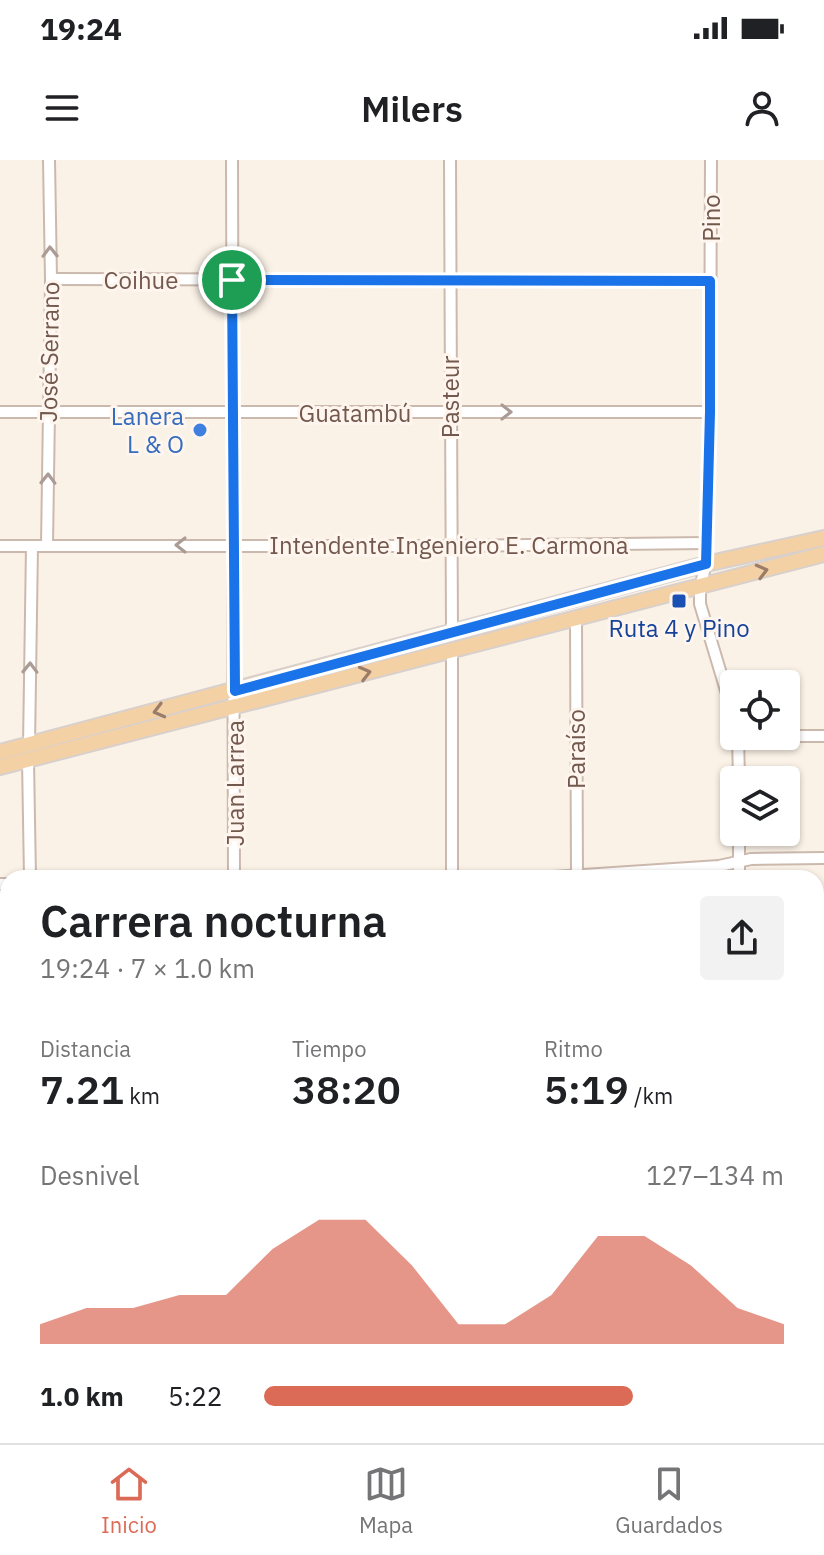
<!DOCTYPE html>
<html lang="es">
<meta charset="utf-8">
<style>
body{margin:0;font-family:"IBM Plex Sans",sans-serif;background:#f2f2f2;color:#202124;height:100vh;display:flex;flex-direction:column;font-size:30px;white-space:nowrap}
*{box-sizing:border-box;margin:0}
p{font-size:26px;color:#757577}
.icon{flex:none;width:44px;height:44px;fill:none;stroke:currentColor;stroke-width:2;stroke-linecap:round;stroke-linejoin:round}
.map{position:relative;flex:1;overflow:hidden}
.sheet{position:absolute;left:0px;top:710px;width:824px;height:574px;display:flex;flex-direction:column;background:#fff;border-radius:24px 24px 0 0;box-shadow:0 2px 6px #0004}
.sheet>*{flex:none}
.tools{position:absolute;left:720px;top:510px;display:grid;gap:16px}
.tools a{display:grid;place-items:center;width:80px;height:80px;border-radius:8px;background:#fff;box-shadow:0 2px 6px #0004;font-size:40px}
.pin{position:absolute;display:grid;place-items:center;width:68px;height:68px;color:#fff;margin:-34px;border:4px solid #fff;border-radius:50%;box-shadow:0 2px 8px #0007}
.round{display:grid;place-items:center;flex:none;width:84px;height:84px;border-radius:8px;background:#f2f2f2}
.overview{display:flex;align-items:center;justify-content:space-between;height:136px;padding:0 40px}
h1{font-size:44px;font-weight:600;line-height:60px}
.stats{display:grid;grid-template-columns:repeat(3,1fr);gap:12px;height:136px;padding:8px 40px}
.stats div{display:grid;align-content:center}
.stats b{font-size:40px;font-weight:600}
.stats small{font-size:22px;font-weight:400}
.stats p{font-size:22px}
.chart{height:224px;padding:16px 40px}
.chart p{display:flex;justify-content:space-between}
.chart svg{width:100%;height:144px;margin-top:8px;fill:#db6a57;opacity:.7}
ul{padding:0 40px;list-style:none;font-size:26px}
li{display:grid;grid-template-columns:128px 96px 1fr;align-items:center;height:60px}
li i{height:20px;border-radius:10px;background:#db6a57}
.status{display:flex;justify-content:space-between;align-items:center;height:56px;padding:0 40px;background:#fff;direction:ltr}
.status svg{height:22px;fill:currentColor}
header{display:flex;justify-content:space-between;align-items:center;height:104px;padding:0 40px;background:#fff;font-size:36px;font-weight:600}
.tab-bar{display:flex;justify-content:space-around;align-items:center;height:112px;border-top:2px solid #e0e0e0;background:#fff;font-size:22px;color:#757577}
.tab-bar a{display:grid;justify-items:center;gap:4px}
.tab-bar .selected{color:#db6a57}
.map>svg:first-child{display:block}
</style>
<div class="status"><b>19:24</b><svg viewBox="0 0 49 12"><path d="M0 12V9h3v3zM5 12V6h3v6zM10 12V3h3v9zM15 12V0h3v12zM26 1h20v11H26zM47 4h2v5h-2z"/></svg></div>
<header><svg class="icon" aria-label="menu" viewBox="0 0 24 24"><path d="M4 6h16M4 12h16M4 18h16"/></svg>Milers<svg class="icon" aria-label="person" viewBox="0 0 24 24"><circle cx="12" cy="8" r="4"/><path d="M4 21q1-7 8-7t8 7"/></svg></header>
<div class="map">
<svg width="824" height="1283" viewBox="0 0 824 1283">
<rect width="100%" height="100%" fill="#fbf2e7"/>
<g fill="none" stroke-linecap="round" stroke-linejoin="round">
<defs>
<g id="minor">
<polyline points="232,0 234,718"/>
<polyline points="450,0 452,473"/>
<polyline points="711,0 710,252 706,404 700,427 700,444 734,557"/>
<polyline points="51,119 710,121"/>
<polyline points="0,252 710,252"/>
<polyline points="47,385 51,119 49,0"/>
<polyline points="0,386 452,386 707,383"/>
<polyline points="576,460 577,718"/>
<polyline points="452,490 452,718"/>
<polyline points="738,576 739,620"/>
<polyline points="786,576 824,576"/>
<polyline points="739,578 766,576"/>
<polyline points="29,586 32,386"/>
<polyline points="28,600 30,718"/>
<polyline points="739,672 739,718"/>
<polyline points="538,718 719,706 751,699 824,698"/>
<polyline points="0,724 8,724"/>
<polyline points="0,908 8,908"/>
<polyline points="816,909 824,909"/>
<polyline points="816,1117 824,1117"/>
<polyline points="159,1276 159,1283"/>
<polyline points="437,1276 437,1283"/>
<polyline points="741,1276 741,1283"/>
<polyline points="3,1283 8,1047"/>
</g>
<g id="major">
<polyline points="0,592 706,404 824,378"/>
<polyline points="0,607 824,394"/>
</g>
</defs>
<!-- minor casing -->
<use href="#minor" stroke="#ccb9ae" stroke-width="14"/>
<!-- major casing -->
<use href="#major" stroke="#d8d0cd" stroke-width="18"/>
<!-- minor -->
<use href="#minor" stroke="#fff" stroke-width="10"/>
<!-- major -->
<use href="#major" stroke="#f4d1a5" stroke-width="14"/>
</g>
<!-- one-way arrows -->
<defs><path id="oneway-chevron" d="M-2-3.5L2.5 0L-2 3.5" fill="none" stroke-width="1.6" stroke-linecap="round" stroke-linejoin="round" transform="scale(2)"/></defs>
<g stroke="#ab9b95">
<use href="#oneway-chevron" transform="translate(50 92) rotate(-91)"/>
<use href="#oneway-chevron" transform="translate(506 252)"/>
<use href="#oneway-chevron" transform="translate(48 319) rotate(-89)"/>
<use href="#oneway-chevron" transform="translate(181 385) rotate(-180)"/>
<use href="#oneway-chevron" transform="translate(30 508) rotate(-89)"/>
</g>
<g stroke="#9a7c68">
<use href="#oneway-chevron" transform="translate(762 411) rotate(-15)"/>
<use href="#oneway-chevron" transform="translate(365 513) rotate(-14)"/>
<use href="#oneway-chevron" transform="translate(159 551) rotate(165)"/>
</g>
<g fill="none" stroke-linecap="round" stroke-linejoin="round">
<defs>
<polygon id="route" points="232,120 710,121 710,252 706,404 235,531"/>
</defs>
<!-- route casing -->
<use href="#route" stroke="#fff" stroke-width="16"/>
<!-- route -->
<use href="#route" stroke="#1a73e8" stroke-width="10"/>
</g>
<!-- markers -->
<circle fill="#3f7fe0" stroke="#fef6ee" stroke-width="3" cx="200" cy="270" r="8"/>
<rect fill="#1a4fb4" stroke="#fef6ee" stroke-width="3" x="671" y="433" width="16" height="16" rx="4"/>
<g text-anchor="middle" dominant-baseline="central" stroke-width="6" stroke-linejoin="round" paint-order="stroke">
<!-- street labels -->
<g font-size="24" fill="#73584e" stroke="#fef6ee">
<text transform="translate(711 58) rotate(-90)">Pino</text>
<text x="141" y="120">Coihue</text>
<text transform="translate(49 192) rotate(-89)">José Serrano</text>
<text transform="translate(450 237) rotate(-90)">Pasteur</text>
<text x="355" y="253">Guatambú</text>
<text x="449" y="385">Intendente Ingeniero E. Carmona</text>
<text transform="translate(576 589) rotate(-90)">Paraíso</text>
<text transform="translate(235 623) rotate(-90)">Juan Larrea</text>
</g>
<!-- shop labels -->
<g font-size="24" fill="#366cbe" stroke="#fef6ee" text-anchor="end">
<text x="184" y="256">Lanera<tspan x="184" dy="28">L &amp; O</tspan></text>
</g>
<!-- transit labels -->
<g font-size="24" fill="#164399" stroke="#fef6ee">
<text x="679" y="468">Ruta 4 y Pino</text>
</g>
</g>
</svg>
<div class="tools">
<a><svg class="icon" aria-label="locate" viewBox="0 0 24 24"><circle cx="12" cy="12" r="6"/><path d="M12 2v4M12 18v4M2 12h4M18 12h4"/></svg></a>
<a><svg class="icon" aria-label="layers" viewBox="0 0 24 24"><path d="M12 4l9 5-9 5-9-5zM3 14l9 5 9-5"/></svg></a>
</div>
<div class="pin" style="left:232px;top:120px;background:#1e9e55"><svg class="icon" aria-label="arrive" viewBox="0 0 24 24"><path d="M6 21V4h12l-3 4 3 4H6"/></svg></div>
<section class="sheet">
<div class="overview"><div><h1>Carrera nocturna</h1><p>19:24 · 7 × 1.0 km</p></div><a class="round"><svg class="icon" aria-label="share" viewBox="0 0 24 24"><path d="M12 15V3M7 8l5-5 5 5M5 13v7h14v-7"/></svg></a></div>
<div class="stats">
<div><p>Distancia</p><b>7.21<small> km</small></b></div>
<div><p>Tiempo</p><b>38:20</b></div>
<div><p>Ritmo</p><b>5:19<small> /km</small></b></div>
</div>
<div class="chart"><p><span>Desnivel</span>127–134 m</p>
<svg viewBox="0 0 160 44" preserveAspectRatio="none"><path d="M0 44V38L10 33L20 33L30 29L40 29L50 15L60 6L70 6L80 20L90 38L100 38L110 29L120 11L130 11L140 20L150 33L160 38V44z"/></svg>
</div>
<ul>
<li><b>1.0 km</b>5:22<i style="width:71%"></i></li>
</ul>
</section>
</div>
<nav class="tab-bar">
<a class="selected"><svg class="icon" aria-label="home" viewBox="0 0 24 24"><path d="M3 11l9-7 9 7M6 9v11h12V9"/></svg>Inicio</a>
<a><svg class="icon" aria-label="map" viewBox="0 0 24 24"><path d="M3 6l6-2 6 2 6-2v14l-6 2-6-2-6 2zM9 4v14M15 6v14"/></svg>Mapa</a>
<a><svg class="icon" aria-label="saved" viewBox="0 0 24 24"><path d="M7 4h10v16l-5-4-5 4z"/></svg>Guardados</a>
</nav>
